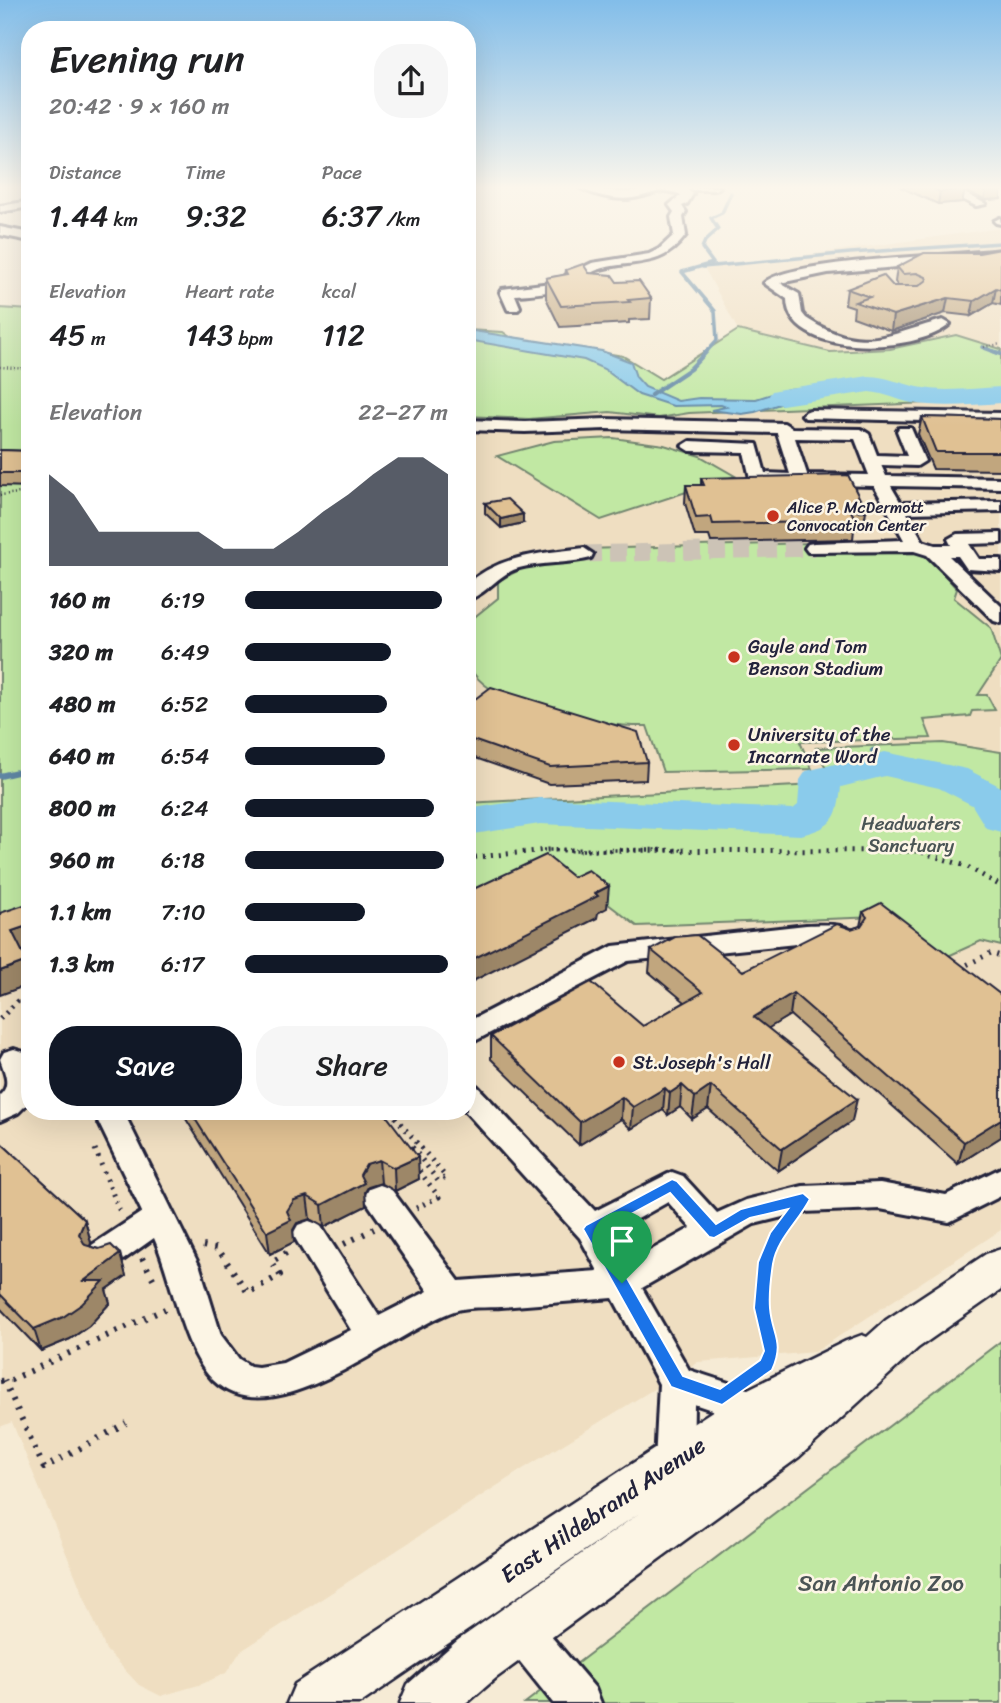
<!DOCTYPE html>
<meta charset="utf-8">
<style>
body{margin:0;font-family:Sriracha,sans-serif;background:#f6f6f6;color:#202124;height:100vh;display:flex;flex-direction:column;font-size:26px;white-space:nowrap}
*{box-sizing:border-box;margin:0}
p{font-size:23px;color:#757577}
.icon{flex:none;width:38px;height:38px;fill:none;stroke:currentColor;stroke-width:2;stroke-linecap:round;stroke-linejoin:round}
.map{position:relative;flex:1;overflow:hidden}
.drawer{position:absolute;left:21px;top:21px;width:455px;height:1099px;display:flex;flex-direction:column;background:#fff;border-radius:28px;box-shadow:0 7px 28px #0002}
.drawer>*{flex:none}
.pin{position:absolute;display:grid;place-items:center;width:60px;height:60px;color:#fff;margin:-72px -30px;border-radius:50% 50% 50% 0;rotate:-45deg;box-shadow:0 0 7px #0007}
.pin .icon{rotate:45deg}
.round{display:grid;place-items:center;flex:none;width:74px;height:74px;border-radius:28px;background:#f6f6f6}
.summary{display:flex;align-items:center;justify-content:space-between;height:119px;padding:0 28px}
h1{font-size:38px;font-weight:600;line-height:52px}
.figures{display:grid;grid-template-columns:repeat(3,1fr);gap:10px;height:119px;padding:7px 28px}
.figures div{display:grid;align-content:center}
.figures b{font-size:30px;font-weight:600}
.figures small{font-size:19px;font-weight:400}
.figures p{font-size:19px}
.chart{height:196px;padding:14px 28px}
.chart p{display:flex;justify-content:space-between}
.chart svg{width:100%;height:126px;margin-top:7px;fill:#111827;opacity:.7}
.primary-button{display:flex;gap:14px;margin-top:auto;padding:14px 28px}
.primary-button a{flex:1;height:80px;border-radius:28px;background:#111827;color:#fff;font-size:28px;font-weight:600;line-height:80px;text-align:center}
.primary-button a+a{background:#f6f6f6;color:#202124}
ul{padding:0 28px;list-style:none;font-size:23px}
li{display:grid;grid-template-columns:112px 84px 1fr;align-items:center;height:52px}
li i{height:18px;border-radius:9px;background:#111827}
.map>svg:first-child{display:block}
</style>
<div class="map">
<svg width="1001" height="1703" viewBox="0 0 1001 1703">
<rect width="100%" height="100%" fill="#f6ebd5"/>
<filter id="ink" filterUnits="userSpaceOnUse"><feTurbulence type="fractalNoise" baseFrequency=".0143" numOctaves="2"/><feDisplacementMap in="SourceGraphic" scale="14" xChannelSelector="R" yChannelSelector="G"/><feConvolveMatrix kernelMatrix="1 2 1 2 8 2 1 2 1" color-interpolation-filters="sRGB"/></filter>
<g filter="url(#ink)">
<!-- built -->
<polygon fill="#efdec1" points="1001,228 1001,1230 815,1352 698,1362 526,1467 241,1651 226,1673 202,1684 161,1696 139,1685 106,1650 12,1422 0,1427 0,308 30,310 30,1111 467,1111 467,330 503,332 510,337 623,356 661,379 738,330 705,269"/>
<!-- green -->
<g fill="#c1e8a3" stroke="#72856f" stroke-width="2">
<polygon points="0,308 30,310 30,910 0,921"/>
<polygon points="467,330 503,332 510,337 623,356 661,379 738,330 830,352 890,349 956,335 1001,349 1001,400 689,413 659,418 610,412 529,419 467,416"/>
<polygon points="613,438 664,445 700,456 735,476 601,520 497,456 554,441"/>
<path d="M811 543 818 552H924L957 589 954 598 991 628 1001 660 978 695H987L995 710 972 711 970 716 924 720 931 738 800 742 812 769 663 772 647 726C602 727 483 710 467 661 464 651 467 634 467 623L498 598V581L523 568 585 558 584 549Z"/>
<polygon points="943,743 1001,752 1001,946 981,941 935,962 878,917 637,926 553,862 467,902 467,803 834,784 816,748"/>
<polygon points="1001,1341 1001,1703 525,1703"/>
</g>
<!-- water -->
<polygon fill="#8acbeb" stroke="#6087a5" stroke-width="2" points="467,330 602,351 631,362 636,377 645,387 678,401 699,398 756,399 788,389 871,381 887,383 913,393 937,395 1001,391 1001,399 941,401 898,396 898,391 884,387 843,386 839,392 808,395 755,412 742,414 711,410 726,407 721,405 673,406 639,395 604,369 584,360 467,340"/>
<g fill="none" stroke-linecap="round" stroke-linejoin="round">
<!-- stream-far2 -->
<g stroke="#6087a5" stroke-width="3.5">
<polyline points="703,267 850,253 1001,243"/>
<polyline points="982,347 998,353"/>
<polyline points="705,353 717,340 715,311 682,272 713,263 702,248 705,241 718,229 711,218 722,213 731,193"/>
</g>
<!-- stream-far1 -->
<g stroke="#6087a5" stroke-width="4.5">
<polyline points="993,351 1001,354"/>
<polyline points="651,395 690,369 707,351"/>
</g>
<!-- stream -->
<g stroke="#6087a5" stroke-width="6">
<polyline points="873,751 885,764"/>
<polyline points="0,776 30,769"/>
</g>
<!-- river -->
<g fill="#8acbeb" fill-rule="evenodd">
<path d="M869 376C887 377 900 383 918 387 944 393 974 388 1001 387V403C972 405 941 408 912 403 897 400 885 393 869 392L782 405 772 403 768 397 772 391 782 389Z"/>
<path d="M885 752 967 769 1001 787V832L986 828 972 805 939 788 885 776 841 787C838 819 833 827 801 835L540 824 467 835V809L540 798 793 809 798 805 800 780 806 771Z"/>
</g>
<!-- minor-tunnel -->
<polyline stroke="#ccc3b6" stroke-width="17" stroke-dasharray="17 8" stroke-linecap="butt" points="584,554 814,548"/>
<defs>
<g id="minor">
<path d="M579 187C599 187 619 195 638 190L631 187H720L715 190H688L693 194 687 204 682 206 686 212 683 217 686 235C660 271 633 258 597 270 589 273 582 280 574 284 556 292 535 294 515 295L520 307 518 310H508L500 292 502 289 551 283 592 263 649 254 659 249 674 235 671 217 674 212 669 205 681 195C660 186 654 195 633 198 617 201 592 195 579 187Z"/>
<polygon points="938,187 953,187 986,204 976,206"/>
<polygon points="30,201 30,207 0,212 0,206"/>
<polygon points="1000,218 1001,224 996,223 994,221"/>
<polygon points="0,227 30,233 30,241 0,235"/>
<path d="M1001 250V258L828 273 780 283 799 294 802 313 806 318C862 355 888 334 943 320L950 324C917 354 787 359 787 299L764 283C788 259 958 256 1001 250Z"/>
<polygon points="810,410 1001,413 1001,423 805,418 802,415 805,412"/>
<path d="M606 419 784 423 792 428 861 429 869 434 877 455 907 456 897 431 899 428H911L925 461 917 466 881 465 886 476 1001 478V488L891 486 901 503 1001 501V511L907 513 923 541 935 545H951L948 539 957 534 1001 533V543L969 544 979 559H1001V571L967 569 958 556H949L1001 606V623L994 621 927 555 914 551 808 552 805 548 808 544 814 543 904 540 874 486 758 483 750 478 744 452 690 451 682 446 690 441 757 444 765 473 790 474 777 433 606 429 525 432 467 430V420L525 422ZM795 438 855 439 869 475 807 474Z"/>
<path d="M584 548 593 554 591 558C567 564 542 562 519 568 498 574 486 595 467 600V584C503 554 539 554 584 548Z"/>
<path d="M806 925C824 925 849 921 860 939L856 945 847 948 832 943H806L628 961 467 1045V1022L613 946Z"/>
<path d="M14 1049 24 1052 30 1063V1101L18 1113 0 1121V1095C12 1085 4 1072 0 1059L4 1052Z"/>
<path d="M467 1083 477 1086 595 1211 672 1172 683 1176 717 1213 746 1200 803 1186 880 1183 946 1195 1001 1168V1196L949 1222 880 1209 803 1212 754 1224 642 1288 689 1370 769 1396 774 1408 769 1420 756 1425 694 1404 693 1463 687 1475 674 1481 661 1475 655 1463 659 1384 613 1298C576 1301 539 1304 501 1307 487 1308 468 1306 454 1311 393 1332 273 1439 213 1380 181 1348 173 1280 154 1238L116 1265 104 1269 92 1265 88 1255 92 1245 142 1212 93 1111H123L200 1267 221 1335 239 1359 250 1366 258 1367 283 1363 351 1330 298 1243 293 1234 298 1225 309 1221 320 1225 379 1316 428 1291 364 1198 369 1189 380 1185 391 1189 459 1281 598 1271 580 1238 465 1111H467ZM668 1202 691 1228 628 1263 611 1234Z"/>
<polygon points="519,1609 533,1615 595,1688 601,1703 553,1703 505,1643 499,1629 505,1615"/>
</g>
<polygon id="major" points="1001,1249 1001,1290 918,1348 799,1457 496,1678 467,1703 400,1703 408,1684 458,1640 641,1512 361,1703 287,1703 295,1684 740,1393 846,1341 862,1335 867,1337 886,1320 986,1254"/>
</defs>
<!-- minor casing -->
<use href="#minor" stroke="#22223b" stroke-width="6"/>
<!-- major casing -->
<use href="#major" stroke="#22223b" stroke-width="5"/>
<!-- path-far3 -->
<g stroke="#22223b" stroke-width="2.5" stroke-dasharray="1 2.5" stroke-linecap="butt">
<polyline points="984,347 1001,344"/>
<polyline points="0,367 30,369"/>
<polyline points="0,495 30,492"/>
</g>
<!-- path-far2 -->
<polyline stroke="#22223b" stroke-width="3.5" stroke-dasharray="2 4.5" stroke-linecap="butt" points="543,850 681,850"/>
<!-- path-far1 -->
<g stroke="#22223b" stroke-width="5" stroke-dasharray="2 6" stroke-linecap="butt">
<polyline points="467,858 547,850 918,851 966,866 1001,886"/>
<polyline points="960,968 991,953 1001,956"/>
<polyline points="0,1019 30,988"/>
<polyline points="390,1111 446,1177 438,1181 413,1148 407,1151"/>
<polyline points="95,1149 120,1212"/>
<polyline points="416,1208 439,1197 417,1168"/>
</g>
<!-- path -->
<g stroke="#22223b" stroke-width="6" stroke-dasharray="2.5 8" stroke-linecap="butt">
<polyline points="344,1244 374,1229"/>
<polyline points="203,1246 218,1249 248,1293 280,1275 271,1262 288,1252 292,1253"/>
<polyline points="142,1258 156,1284"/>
<path d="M765 1366C773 1346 766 1332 763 1312 758 1282 766 1252 784 1228"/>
<polyline points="4,1380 44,1468 126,1423"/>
<polyline points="0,1381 11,1380 165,1309"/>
</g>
<!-- minor -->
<use href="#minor" fill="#fcf5e5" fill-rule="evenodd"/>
<!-- major -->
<use href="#major" fill="#fcf5e5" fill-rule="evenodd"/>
</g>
<!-- wall -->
<g fill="#c1a67e" stroke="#22223b" stroke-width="2">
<polygon points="900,187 1001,187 1001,199 984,200 965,190 962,202 938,204"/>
<polygon points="1001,249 1001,305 993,303 971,316 945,313 891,331 853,317 854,307 845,304 847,289 898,286 895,282 897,267"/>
<polygon points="566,270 589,273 617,282 651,298 650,319 629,320 629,323 560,327 546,298 546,278 565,275"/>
<polygon points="922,417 1001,419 1001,470 933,469 918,434"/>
<polygon points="0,450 30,451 30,487 0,486"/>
<polygon points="701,478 866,511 863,529 854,529 853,539 711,542 709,536 695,536 685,503 686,485 701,485"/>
<polygon points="485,503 523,523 501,528 485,513"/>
<polygon points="467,705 647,762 646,780 549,784 467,755"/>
<polygon points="863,912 1001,995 1001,1137 958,1164 790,1015 768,1028 852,1121 778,1171 708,1109 692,1119 680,1107 668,1115 663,1110 631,1129 621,1119 579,1145 491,1059 491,1036 643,1026 685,1002 649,972 651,950 743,971 851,929 860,926"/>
<polygon points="181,1111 383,1111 419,1179 395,1191 381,1183 368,1187 365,1192 366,1206 324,1227 310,1219 297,1223 293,1230 294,1242 270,1254"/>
<polygon points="0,1142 85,1220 91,1243 89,1247 120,1254 126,1276 106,1290 110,1303 89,1326 70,1339 41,1351 0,1308"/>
</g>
<!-- shaded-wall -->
<g fill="#9d8767" stroke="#22223b" stroke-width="2">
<polygon points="1001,187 1001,199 984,200 987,188"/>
<polygon points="965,189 962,202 938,204 940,192"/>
<polygon points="996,288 993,303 971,316 974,301"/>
<polygon points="948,298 945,313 891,331 893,315"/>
<polygon points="523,514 523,523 501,528 501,519"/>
<polygon points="609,886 607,908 598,913 597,918 467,984 467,962"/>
<polygon points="30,925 30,948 18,953 12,931"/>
<polygon points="27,961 30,971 30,984 0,995 0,971"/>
<polygon points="793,993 790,1015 751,1039 754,1017"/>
<polygon points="682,1085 680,1107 668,1115 670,1093"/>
<polygon points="711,1086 708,1109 692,1119 695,1097"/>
<polygon points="665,1088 663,1110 631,1129 633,1107"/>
<polygon points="622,1097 621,1119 579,1145 580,1122"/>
<polygon points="857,1099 852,1121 778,1171 782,1149"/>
<polygon points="1001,1119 1001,1137 958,1164 964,1142"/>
<polygon points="418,1157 419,1179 395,1191 394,1168"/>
<polygon points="379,1160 381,1183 368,1187 365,1192 366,1206 324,1227 322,1205 360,1175 366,1164"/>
<polygon points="307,1196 310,1219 297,1223 293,1230 294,1242 270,1254 267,1232 294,1200"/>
<polygon points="85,1220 91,1243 86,1256 79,1234"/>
<polygon points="120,1254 126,1276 106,1290 110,1303 89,1326 70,1339 41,1351 34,1329 84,1281"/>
</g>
<!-- building -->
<g fill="#e0c193" stroke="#22223b" stroke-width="2">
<polygon points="930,187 960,187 965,189 940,192"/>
<polygon points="1001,249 1001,290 996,288 974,301 948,298 893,315 855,302 870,297 847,289 883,275 893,286 919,286 927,280 926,277 917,273 903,274 897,267 924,253 979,253"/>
<polygon points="583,264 589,273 612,275 617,282 639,281 651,298 628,300 630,302 561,306 546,278 568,274 566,270"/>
<polygon points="922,417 1001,419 1001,452 936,452"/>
<polygon points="0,450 30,451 30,473 0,473"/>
<polygon points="848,475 866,511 851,511 856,521 713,524 711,517 696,518 686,485 704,485 701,478"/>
<polygon points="507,499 523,514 501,519 485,503"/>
<polygon points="491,687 638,732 647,762 550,767 467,738 467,705"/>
<polygon points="546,855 573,877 588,870 609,886 595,893 598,896 467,962 467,892"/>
<polygon points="30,903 30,925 12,931 27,961 0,971 0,913"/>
<polygon points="881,903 1001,995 1001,1119 964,1142 793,993 754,1017 857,1099 782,1149 711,1086 695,1097 682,1085 670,1093 665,1088 633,1107 622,1097 580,1122 491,1036 591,982 643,1026 703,992 651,950 675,937 697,935 743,971 837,924 851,929 861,926 867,917 863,912"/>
<polygon points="190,1111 383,1111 418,1157 394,1168 379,1160 366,1164 360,1175 364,1183 322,1205 307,1196 294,1200 287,1211 291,1220 267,1232"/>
<polygon points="0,1142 85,1220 79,1234 85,1245 99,1249 111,1245 120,1254 84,1281 104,1281 82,1304 63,1317 34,1329 0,1294"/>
</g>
</g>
<!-- sky -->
<linearGradient id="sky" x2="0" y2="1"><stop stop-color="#82bde9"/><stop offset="0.44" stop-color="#fbf6ec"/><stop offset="1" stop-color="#fbf6ec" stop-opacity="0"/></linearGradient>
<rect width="1001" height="426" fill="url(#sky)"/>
<!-- route -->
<path fill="#1a73e8" stroke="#fff" stroke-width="2" fill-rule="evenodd" d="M672 1179 677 1181 716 1224 741 1209 803 1193 810 1199C799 1221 777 1239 773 1264 771 1277 769 1294 770 1308 772 1335 785 1341 772 1370L722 1405 671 1387 583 1229 586 1225ZM670 1193 709 1237 714 1238 750 1218 788 1209 770 1233 758 1262 754 1308 764 1351 760 1360 720 1389 683 1376 600 1231Z"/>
<!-- markers -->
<g fill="#c8321e" stroke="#fcf5e5" stroke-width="2.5">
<circle cx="773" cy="516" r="7"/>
<circle cx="734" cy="657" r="7"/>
<circle cx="734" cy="745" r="7"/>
<circle cx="619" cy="1062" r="7"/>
</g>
<g text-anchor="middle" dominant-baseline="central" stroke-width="5" stroke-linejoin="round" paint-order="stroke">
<!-- far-poi labels -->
<g font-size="16" fill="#22223b" stroke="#fcf5e5" text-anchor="start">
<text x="787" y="507">Alice P. McDermott<tspan x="787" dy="18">Convocation Center</tspan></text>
</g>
<!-- poi labels -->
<g font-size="19" fill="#22223b" stroke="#fcf5e5" text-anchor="start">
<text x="748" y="646">Gayle and Tom<tspan x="748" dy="22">Benson Stadium</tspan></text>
<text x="748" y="734">University of the<tspan x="748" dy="22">Incarnate Word</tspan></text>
<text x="633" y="1062">St.Joseph's Hall</text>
</g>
<!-- park labels -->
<g font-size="19" fill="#4a5455" stroke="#fcf5e5">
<text x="911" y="823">Headwaters<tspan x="911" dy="22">Sanctuary</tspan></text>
</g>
<!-- near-street labels -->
<g font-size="23" fill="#22223b" stroke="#fcf5e5">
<text transform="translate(603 1510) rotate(-34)">East Hildebrand Avenue</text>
</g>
<!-- near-park labels -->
<g font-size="23" fill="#4a5455" stroke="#fcf5e5">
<text x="881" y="1583">San Antonio Zoo</text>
</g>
</g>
</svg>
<div class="pin" style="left:622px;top:1283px;background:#1e9e55"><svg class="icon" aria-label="arrive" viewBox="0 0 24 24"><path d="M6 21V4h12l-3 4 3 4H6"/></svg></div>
<section class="drawer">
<div class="summary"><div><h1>Evening run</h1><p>20:42 · 9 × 160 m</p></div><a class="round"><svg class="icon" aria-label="share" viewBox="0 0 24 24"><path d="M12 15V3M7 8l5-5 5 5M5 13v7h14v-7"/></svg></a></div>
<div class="figures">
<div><p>Distance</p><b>1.44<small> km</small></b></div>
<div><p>Time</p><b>9:32</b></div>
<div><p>Pace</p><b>6:37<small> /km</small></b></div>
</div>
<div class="figures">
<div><p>Elevation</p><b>45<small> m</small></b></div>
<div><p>Heart rate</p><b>143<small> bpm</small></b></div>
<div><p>kcal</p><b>112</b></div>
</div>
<div class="chart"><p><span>Elevation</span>22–27 m</p>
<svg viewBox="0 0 160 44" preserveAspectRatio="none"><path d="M0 44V12L10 19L20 32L30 32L40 32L50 32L60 32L70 38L80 38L90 38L100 32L110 25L120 19L130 12L140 6L150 6L160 12V44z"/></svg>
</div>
<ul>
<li><b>160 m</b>6:19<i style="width:97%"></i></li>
<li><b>320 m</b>6:49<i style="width:72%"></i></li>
<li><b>480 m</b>6:52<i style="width:70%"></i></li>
<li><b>640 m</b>6:54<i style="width:69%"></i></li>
<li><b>800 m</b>6:24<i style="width:93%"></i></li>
<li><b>960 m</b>6:18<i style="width:98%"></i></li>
<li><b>1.1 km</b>7:10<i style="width:59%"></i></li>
<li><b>1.3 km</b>6:17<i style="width:100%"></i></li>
</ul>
<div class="primary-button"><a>Save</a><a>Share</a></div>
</section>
</div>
